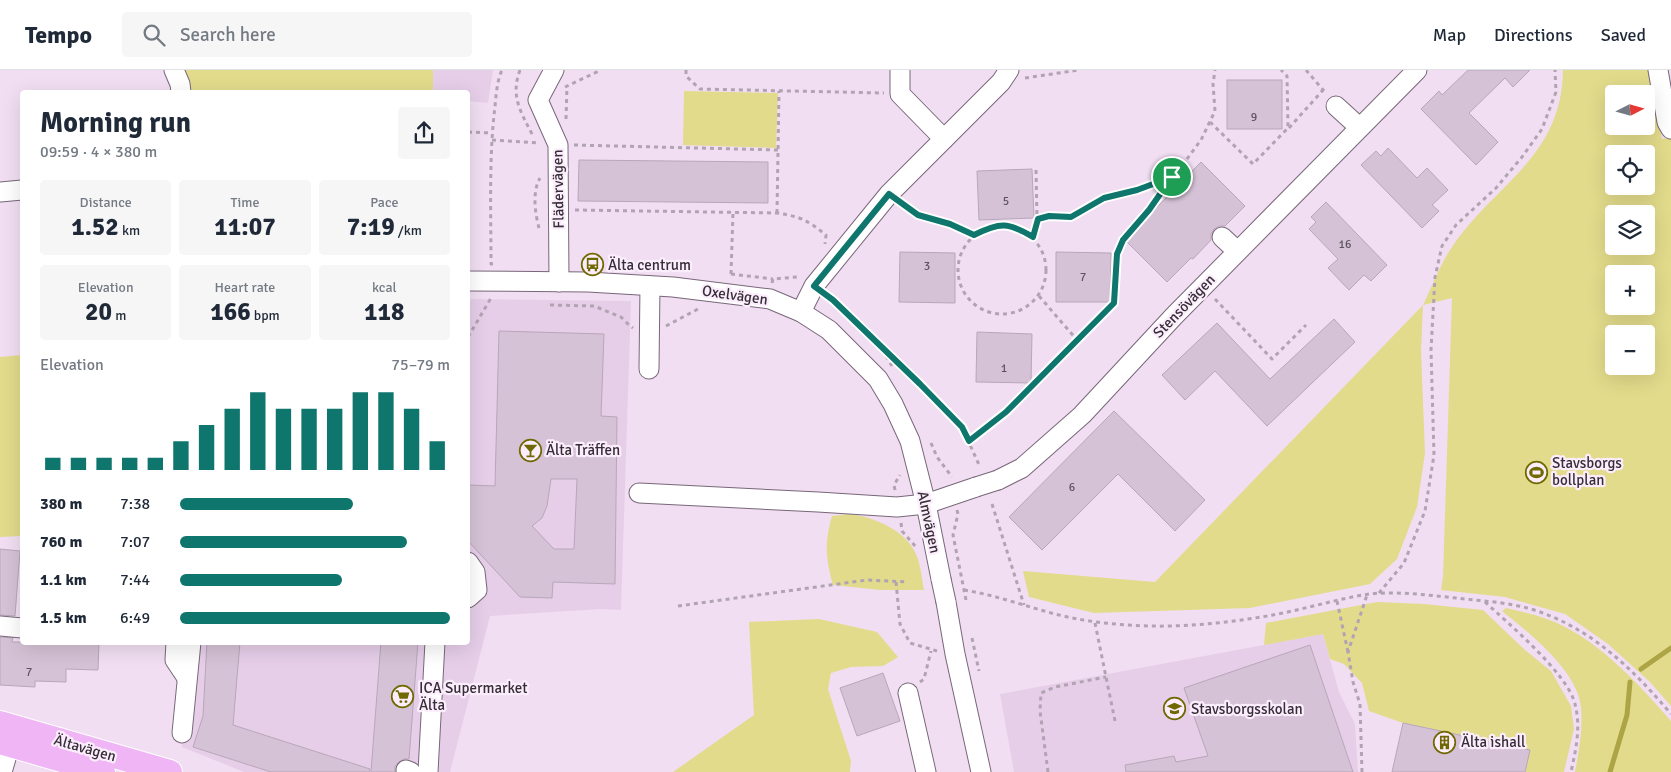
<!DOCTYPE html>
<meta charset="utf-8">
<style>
body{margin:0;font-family:Signika,sans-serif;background:#f6f6f7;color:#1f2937;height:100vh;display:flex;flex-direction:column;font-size:19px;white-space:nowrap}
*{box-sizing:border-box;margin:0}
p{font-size:16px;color:#747a83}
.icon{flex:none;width:28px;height:28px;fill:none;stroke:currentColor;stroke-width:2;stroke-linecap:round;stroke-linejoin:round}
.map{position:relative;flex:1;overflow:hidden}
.details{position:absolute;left:20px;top:20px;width:450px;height:555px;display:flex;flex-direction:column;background:#fff;border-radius:5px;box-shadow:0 5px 20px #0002}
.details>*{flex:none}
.needle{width:32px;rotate:84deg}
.buttons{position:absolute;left:1605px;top:15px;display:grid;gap:10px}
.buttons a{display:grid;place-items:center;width:50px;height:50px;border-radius:5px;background:#fff;box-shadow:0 5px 20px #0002;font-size:25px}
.pin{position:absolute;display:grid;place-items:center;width:42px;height:42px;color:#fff;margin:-21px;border:2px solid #fff;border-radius:50%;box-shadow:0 1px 5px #0007}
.round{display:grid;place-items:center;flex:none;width:52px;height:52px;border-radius:5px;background:#f6f6f7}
.head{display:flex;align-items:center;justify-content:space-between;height:85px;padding:0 20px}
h1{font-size:28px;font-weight:800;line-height:38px}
.figures{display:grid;grid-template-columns:repeat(3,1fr);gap:8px;height:85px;padding:5px 20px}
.figures div{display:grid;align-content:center;border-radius:5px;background:#f6f6f7;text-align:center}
.figures b{font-size:25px;font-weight:800}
.figures small{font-size:14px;font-weight:400}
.figures p{font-size:14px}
.chart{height:140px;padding:10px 20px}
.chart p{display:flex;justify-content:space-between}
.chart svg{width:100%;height:90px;margin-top:5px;stroke:#0f766e;stroke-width:6}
ul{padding:0 20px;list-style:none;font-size:16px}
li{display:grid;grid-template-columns:80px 60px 1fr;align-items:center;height:38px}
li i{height:12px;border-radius:6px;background:#0f766e}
header{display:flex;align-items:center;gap:30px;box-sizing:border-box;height:70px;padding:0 25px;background:#fff;border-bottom:1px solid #e0e1e3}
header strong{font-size:24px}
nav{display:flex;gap:28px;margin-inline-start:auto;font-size:18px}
.search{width:350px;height:45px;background:#f6f6f7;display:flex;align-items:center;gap:12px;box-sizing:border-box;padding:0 18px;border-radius:5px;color:#747a83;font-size:19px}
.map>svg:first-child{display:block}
</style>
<header>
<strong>Tempo</strong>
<div class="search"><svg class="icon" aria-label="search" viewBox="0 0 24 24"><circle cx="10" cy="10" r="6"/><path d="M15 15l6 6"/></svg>Search here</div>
<nav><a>Map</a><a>Directions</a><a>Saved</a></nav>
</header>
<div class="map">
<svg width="1671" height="702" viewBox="0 0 1671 702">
<rect width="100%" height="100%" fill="#f1def2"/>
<!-- built -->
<g fill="#e6cee8">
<polygon points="433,0 493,0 488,33 468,31 468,22 433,22"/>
<polygon points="471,229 631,231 621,540 601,539 490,546 450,702 244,702 182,677 192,573 468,572 468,236"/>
<polygon points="1323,564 1339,622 1355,654 1358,702 1014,702 1000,624"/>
</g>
<!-- green -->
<g fill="#e2db8b" fill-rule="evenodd">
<polygon points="185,0 433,0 433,22 190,22 190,16"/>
<path d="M1563 0H1649L1662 69 1671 67V636L1650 612 1608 574 1565 544 1505 527 1441 520 1443 507 1452 228 1423 235 1421 281 1425 383 1417 437 1397 489 1370 514 1250 538 1094 543 1029 527 1023 501 1155 512 1423 235C1432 217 1439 197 1450 180 1492 115 1562 89 1563 0ZM1614 24H1646V56H1614ZM1614 84H1646V116H1614ZM1614 144H1646V176H1614ZM1614 204H1646V236H1614ZM1614 264H1646V296H1614Z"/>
<polygon points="684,21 778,23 776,78 683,75"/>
<polygon points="22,285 22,462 21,466 0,467 0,287"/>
<path d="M849 444C875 447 909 461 918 489 921 499 922 510 924 520H880L833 515C826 488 824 474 832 446Z"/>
<polygon points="1377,532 1424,534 1483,540 1525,580 1551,601 1571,636 1574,659 1564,702 1525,702 1529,680 1403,653 1369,641 1362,613 1344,594 1330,589 1323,564 1264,575 1266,553"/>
<path d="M1506 538C1519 541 1534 544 1547 549 1595 566 1638 613 1671 651V702H1575C1579 681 1583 659 1581 637 1577 600 1529 563 1502 541Z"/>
<polygon points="819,549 877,562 898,587 883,596 851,597 831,603 828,619 851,691 850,702 673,702 754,645 749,552"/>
</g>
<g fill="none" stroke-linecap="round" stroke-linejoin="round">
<!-- stream -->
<g stroke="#ada445" stroke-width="5">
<polyline points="1641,599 1671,578"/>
<polyline points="1610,702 1627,645 1630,612"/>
</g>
</g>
<!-- building -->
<g fill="#d5c2d6" stroke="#b8a6ba" fill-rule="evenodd">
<polygon points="1468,0 1530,0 1513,17 1505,8 1469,43 1498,72 1476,95 1421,39 1439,21 1442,25"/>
<rect x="1227" y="10" width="55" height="49"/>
<polygon points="1388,78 1417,108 1427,98 1448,120 1432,135 1439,141 1422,158 1361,95 1376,81 1381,86"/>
<polygon points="579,90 768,92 768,133 578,131"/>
<polygon points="1201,92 1245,136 1225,156 1219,156 1214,159 1211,164 1211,170 1193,189 1191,188 1167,212 1125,170"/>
<polygon points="1032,99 1034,148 979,150 977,101"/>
<polygon points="1326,132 1387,195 1371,211 1364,205 1349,220 1328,198 1338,189 1309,159 1316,152 1311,147"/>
<polygon points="900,182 955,183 955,233 899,232"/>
<polygon points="1056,182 1111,183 1110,232 1056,232"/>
<polygon points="1334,249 1355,272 1267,356 1215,301 1185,330 1162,305 1217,253 1270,309"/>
<path d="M499 261 604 264 601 346 617 347 615 514 553 512 552 528 520 527 468 471V415L495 416ZM551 409H577L574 479H554L532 456 542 448 547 436Z"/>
<polygon points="977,262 1032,264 1031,313 976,312"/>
<polygon points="1114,341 1205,430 1175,461 1118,404 1042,480 1009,447"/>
<polygon points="0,479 20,481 15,546 0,545"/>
<polygon points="0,567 13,568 12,572 99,572 98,600 66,599 66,612 35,611 35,617 0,615"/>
<polygon points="207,572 240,572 233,655 370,699 369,702 271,702 193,677 203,646"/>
<polygon points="381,572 418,572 409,689 404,689 399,692 395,696 395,702 371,702"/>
<polygon points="1310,575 1353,702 1126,702 1125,695 1174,686 1176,692 1208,686 1184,618"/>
<polygon points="883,603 900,651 857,666 840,618"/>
<polygon points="1403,653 1530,680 1525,702 1392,702"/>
</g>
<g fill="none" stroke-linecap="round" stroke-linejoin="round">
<defs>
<g id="minor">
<polyline points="174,0 180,14 181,22"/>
<polyline points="554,0 538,30 558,75 559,212"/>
<polyline points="900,0 900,24 944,69"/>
<polyline points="1658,0 1667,52 1671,59"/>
<polyline points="1336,36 1359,57"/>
<polyline points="0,122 22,120"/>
<polyline points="1222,167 1237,181"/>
<polyline points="468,211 588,212 673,217 770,229 801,242 829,260 878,309 893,334 910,371 926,434 941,509"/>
<polyline points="801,242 814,216 889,124 1001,12 1009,0"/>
<polyline points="649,299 650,216"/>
<polyline points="998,410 1022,398 1082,345 1174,246 1417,0"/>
<polyline points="639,423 818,432 897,437 926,434 976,417"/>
<polyline points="468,492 475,502 477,520 468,528"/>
<polyline points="946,532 955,584 981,702"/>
<polyline points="0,556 22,558"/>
<polyline points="176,572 175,590 187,608"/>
<polyline points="908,623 926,702"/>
<polyline points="182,663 191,572"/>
<polyline points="406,700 411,702"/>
<polyline points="2,702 14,661"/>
<polyline points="428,702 435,572"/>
</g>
<g id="major">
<polyline points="0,653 170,702"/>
<polyline points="0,672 103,702"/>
</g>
</defs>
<!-- minor casing -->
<use href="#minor" stroke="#786779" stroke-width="21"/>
<!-- major casing -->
<use href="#major" stroke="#fff" stroke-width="26"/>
<!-- path -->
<g stroke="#b2a3b3" stroke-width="3" stroke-dasharray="4 4" stroke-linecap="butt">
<path d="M520 0C510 27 521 42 533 66"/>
<polyline points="686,0 686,6 700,19 884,23"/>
<polyline points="1306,0 1324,21"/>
<polyline points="1025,8 1079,0"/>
<polyline points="565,17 601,0"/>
<polyline points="566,49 567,16"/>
<polyline points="1210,52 1253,94 1288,58 1287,6 1281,0"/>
<polyline points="1289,58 1323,20"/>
<polyline points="468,62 492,63"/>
<polyline points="492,70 538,73"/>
<polyline points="574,75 779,80"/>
<polyline points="1036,100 1037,149"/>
<polyline points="904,135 918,145 950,154 974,165"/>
<path d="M575 140 777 143C802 147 807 150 826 165L825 174"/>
<polyline points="777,143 779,21"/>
<circle cx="1002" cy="200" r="44"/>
<path d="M539 158C535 143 532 122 540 108"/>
<polyline points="1033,167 1037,149 1049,147 1071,147 1104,128 1137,120 1172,107"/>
<path d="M493 194H491C491 145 489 94 494 45 496 30 496 13 502 0"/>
<polyline points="731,204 773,209"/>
<polyline points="731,204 733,142"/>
<polyline points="772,213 773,209 797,207 799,205"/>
<polyline points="828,226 878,272 962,357 980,397"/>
<polyline points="1039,226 1077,270"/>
<polyline points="1215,229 1272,289 1306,255"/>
<polyline points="550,235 594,236 621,247 628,254 633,258"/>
<polyline points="666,256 700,238"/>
<polyline points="468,267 491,228"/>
<polyline points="878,272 892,296"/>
<polyline points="969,371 1006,342 1114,233 1117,184 1123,170 1149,140 1201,70 1215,41 1213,14 1215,0"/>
<polyline points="931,373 937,387 952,407"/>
<polyline points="895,420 894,415 900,405"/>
<polyline points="992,434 1024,535"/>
<polyline points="957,440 958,444 953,465 966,530"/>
<polyline points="901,453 902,461 916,477"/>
<polyline points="896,512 900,554 910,573 937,581"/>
<path d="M964 520C995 525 1025 536 1055 544 1086 552 1117 555 1149 556 1190 557 1233 552 1273 545 1305 539 1337 529 1369 524 1398 521 1427 525 1456 528 1481 531 1507 532 1531 539 1590 557 1632 598 1671 644"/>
<polyline points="1379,523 1404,493 1425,441 1434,385 1431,280 1435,207 1442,176 1456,155 1496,118 1522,87 1542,59 1556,22 1555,0"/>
<polyline points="1337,531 1348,582"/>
<path d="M1485 532C1508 553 1568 604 1575 634 1581 657 1576 679 1571 702"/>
<polyline points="678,536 867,510 908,512"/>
<polyline points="1095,553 1115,651"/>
<polyline points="972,568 979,601"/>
<polyline points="920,612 924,609 931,581"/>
<polyline points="1048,702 1040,641 1041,623 1055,617 1106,607"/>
<polyline points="1362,702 1360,634 1353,612 1348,582 1367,525"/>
</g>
<!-- minor -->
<use href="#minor" stroke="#fff" stroke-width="19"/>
<!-- major -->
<use href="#major" stroke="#efb5f5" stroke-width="24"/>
<defs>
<g id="minor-bridge">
<polyline points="976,417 998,410"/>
<polyline points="941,509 946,532"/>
</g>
</defs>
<!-- minor-bridge casing -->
<use href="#minor-bridge" stroke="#786779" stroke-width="21" stroke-linecap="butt"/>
<!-- minor-bridge -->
<use href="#minor-bridge" stroke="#fff" stroke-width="19"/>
</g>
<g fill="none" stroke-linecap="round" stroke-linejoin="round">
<defs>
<path id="route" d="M1172 107 1149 140 1123 170 1117 184 1114 233 1006 342 969 371 962 357 920 314 833 230 814 216 889 124 918 145 950 154 974 165C1000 152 1008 152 1033 167L1038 149 1049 146 1071 147 1104 128 1137 120Z"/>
</defs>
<!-- route casing -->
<use href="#route" stroke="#fff" stroke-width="10"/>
<!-- route -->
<use href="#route" stroke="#0f766e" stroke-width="6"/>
</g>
<!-- icons -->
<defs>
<symbol id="bus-ring" viewBox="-11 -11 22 22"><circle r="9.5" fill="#fcedfd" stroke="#706800" stroke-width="1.5"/><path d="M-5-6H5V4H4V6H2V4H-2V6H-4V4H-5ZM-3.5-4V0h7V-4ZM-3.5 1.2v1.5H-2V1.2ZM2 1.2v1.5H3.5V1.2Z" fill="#706800"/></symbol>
<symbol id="bar-ring" viewBox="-11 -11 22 22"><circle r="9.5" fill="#fcedfd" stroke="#706800" stroke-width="1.5"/><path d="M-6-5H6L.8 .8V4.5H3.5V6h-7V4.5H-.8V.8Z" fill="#706800"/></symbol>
<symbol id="stadium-ring" viewBox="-11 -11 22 22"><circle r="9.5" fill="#fcedfd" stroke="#706800" stroke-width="1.5"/><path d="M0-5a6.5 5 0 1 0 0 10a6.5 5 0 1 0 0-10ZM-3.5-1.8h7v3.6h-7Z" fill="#706800"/></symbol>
<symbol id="supermarket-ring" viewBox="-11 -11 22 22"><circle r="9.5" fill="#fcedfd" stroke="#706800" stroke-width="1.5"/><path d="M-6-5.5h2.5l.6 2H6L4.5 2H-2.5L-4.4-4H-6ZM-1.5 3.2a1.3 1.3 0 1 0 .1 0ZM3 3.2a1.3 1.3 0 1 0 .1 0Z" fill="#706800"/></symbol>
<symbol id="school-ring" viewBox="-11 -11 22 22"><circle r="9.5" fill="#fcedfd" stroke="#706800" stroke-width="1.5"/><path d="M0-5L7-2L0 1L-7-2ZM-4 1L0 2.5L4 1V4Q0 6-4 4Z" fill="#706800"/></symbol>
<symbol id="building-ring" viewBox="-11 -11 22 22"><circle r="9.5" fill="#fcedfd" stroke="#706800" stroke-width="1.5"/><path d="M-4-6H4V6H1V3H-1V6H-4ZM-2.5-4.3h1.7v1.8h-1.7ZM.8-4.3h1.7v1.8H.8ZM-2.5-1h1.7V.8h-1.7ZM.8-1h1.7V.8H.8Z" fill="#706800"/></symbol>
</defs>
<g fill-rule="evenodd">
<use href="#bus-ring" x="580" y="182" width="25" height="25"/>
<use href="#bar-ring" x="518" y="368" width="25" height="25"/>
<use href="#stadium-ring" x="1524" y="390" width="25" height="25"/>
<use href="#supermarket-ring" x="390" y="614" width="25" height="25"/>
<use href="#school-ring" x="1162" y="626" width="25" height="25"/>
<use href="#building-ring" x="1432" y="660" width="25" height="25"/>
</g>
<g text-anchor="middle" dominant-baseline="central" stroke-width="4.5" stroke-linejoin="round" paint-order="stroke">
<!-- number labels -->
<g font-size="12" fill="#5d535e">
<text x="1254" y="47">9</text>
<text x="1006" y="131">5</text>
<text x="1345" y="174">16</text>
<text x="927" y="196">3</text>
<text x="1083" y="207">7</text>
<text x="1004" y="298">1</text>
<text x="1072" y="417">6</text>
<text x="29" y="602">7</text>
</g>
<!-- street labels -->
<g font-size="15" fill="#352e36" stroke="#fcedfd">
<text transform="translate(558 119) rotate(-91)">Flädervägen</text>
<text transform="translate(735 225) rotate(8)">Oxelvägen</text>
<text transform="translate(1184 236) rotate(-46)">Stensövägen</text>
<text transform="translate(929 452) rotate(78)">Almvägen</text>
<text transform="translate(85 678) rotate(16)">Ältavägen</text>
</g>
<!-- poi labels -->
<g font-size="15" fill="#352e36" stroke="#fcedfd" text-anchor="start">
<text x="608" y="195">Älta centrum</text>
<text x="546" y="380">Älta Träffen</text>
<text x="1552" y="393">Stavsborgs<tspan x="1552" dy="17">bollplan</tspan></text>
<text x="419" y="618">ICA Supermarket<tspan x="419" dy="17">Älta</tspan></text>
<text x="1191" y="639">Stavsborgsskolan</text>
<text x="1461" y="672">Älta ishall</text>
</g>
</g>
</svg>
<div class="buttons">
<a><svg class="needle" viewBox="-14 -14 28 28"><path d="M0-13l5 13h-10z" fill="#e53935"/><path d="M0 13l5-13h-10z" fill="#747a83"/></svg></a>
<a><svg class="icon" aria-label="locate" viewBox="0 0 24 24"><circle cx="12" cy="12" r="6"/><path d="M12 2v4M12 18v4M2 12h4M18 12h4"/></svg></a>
<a><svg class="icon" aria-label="layers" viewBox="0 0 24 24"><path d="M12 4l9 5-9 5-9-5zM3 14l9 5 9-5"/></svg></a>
<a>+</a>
<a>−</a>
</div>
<div class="pin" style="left:1172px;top:107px;background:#1e9e55"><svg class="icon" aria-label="arrive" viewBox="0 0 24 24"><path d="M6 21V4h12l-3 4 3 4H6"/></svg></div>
<section class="details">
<div class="head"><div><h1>Morning run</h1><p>09:59 · 4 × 380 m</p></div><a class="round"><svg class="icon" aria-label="share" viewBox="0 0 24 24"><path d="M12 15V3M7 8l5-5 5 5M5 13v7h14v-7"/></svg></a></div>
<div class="figures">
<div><p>Distance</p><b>1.52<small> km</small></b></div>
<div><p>Time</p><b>11:07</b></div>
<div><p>Pace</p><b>7:19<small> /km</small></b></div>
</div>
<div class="figures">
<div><p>Elevation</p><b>20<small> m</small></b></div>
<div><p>Heart rate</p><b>166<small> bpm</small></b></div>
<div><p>kcal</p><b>118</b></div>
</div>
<div class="chart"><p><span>Elevation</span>75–79 m</p>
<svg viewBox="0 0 160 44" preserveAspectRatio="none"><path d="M5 44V38M15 44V38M25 44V38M35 44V38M45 44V38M55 44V30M65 44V22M75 44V14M85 44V6M95 44V14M105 44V14M115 44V14M125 44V6M135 44V6M145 44V14M155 44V30"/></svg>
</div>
<ul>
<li><b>380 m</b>7:38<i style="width:64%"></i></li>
<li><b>760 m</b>7:07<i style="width:84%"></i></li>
<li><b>1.1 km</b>7:44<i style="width:60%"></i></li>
<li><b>1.5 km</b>6:49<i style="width:100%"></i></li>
</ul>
</section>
</div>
